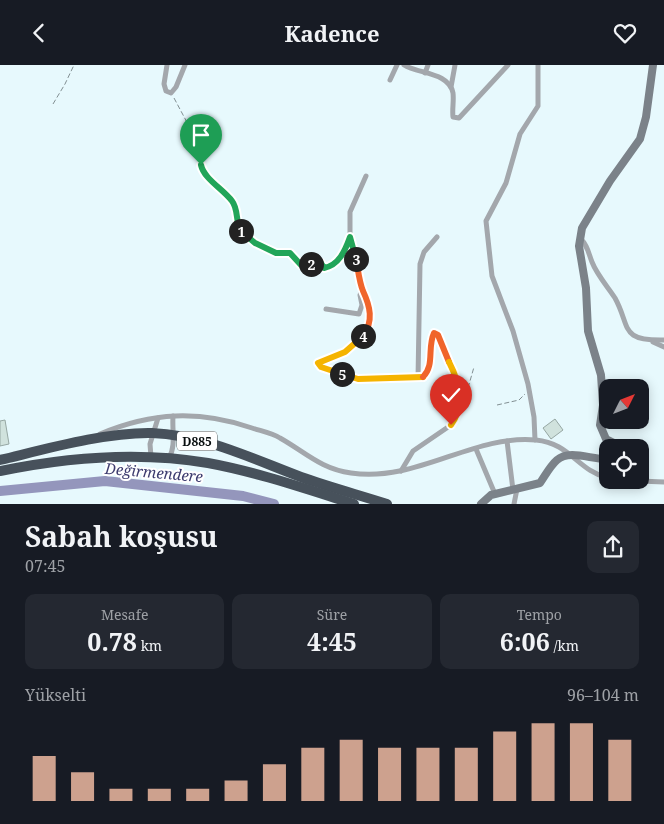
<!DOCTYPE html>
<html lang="tr">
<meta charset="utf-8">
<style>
body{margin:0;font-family:"Noto Serif",serif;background:#242831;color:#f1f3f6;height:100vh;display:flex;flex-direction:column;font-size:19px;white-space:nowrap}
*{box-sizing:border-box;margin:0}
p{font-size:16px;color:#9ea1a6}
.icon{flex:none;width:28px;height:28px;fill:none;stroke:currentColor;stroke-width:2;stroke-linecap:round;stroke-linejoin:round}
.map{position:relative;height:439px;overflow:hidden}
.panel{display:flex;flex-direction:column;background:#171b24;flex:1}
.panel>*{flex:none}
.needle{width:32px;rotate:48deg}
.buttons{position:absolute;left:599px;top:314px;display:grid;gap:10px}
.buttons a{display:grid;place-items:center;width:50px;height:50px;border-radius:10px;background:#171b24;box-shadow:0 2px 12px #0003;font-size:25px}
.pin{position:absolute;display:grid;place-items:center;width:42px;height:42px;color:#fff;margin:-51px -21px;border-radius:50% 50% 50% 0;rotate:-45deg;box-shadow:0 0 5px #0007}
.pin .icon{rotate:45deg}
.km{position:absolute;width:25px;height:25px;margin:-12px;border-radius:50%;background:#222;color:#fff;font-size:14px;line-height:25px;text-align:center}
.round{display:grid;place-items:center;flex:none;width:52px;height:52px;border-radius:10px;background:#242831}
.head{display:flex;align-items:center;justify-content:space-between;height:85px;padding:0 25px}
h1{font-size:28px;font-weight:700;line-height:38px}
.stats{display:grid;grid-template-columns:repeat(3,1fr);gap:8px;height:85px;padding:5px 25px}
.stats div{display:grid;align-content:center;border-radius:10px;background:#242831;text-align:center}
.stats b{font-size:25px;font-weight:700}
.stats small{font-size:14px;font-weight:400}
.stats p{font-size:14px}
.chart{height:140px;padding:10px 25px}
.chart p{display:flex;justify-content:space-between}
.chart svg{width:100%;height:90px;margin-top:5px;stroke:#cda18e;stroke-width:6}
header{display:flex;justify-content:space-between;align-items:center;height:65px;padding:0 25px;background:#171b24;font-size:22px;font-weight:700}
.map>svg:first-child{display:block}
</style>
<header><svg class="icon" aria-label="back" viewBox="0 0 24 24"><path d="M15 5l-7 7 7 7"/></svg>Kadence<svg class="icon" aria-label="heart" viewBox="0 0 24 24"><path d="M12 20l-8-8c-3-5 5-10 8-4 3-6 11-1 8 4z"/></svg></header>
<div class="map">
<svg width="664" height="439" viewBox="0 0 664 439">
<rect width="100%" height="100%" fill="#e7f9fd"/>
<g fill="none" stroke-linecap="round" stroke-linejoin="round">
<!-- river -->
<polyline stroke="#9496bc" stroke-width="10" points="0,426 105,416 243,431 274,439"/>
</g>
<!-- building -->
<g fill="#d0e2dd" stroke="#96a7a3">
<polygon points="555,354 563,365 551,374 543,363"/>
<polygon points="5,355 9,379 0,381 0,356"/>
</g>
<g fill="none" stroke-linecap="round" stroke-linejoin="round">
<!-- path -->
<g stroke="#828f92" stroke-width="1" stroke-dasharray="5 2.5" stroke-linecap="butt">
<polyline points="174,33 198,78 203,107 232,136 236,142 239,164 243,170 255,179 276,187 290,188 301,200 321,198 323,203 332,201 346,182"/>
<polyline points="53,39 65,19 74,0"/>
<polyline points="466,330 474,302"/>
<polyline points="497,340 519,335 525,329"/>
</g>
<!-- street -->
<g stroke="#a3a7ac" stroke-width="5">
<polyline points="167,0 164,19 166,26 171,28 176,22 185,0"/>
<path d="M404 0C418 9 449 7 453 28 454 36 452 44 453 52L459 53 508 0"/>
<polyline points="425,8 428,0"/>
<polyline points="390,15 397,0"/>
<polyline points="451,22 455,0"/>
<path d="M580 173C588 181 588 187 592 197 597 210 608 222 615 233 631 262 619 276 664 275"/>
<polyline points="363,227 350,173 350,147 366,111"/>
<path d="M326 244 359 249 362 240 360 230 361 227 365 228C376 258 364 283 332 293 327 295 323 294 318 298L321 302 358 314 423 312C434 299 427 282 434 268L438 270 444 289 455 309 460 330 459 349 451 360 413 386 401 406"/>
<polyline points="653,277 664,282"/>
<polyline points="418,314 420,199 424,187 437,172"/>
<path d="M100 369C152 347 199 345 252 363 261 366 272 368 280 373 305 387 321 404 351 408 417 418 473 369 536 375 570 378 578 406 608 413"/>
<polyline points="535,375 534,352 528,319 513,266 492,211 486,156 506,118 520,69 538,41 538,0"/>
<polyline points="507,376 513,425"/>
<polyline points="476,384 495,429"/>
<polyline points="151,392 150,379 158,353"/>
<path d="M169 393C176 381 172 366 173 351"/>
<polyline points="615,415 664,417"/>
<polyline points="514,439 517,424"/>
</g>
<!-- secondary -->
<g stroke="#7b8289" stroke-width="8">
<polyline points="622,382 606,374 600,360 603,340 601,310 588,266 586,223 579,181 582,163 610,116 640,74 646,52 653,0"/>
<path d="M481 439 491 430 540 418C545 411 550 401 557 395 570 384 592 395 608 394"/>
</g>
<!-- highway -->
<g stroke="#47515b" stroke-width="10">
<path d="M0 395C46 384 106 367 152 368 204 370 253 394 301 412 329 422 359 430 387 439"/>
<path d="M0 406C68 392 139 386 208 398 257 407 306 424 354 439"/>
</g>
</g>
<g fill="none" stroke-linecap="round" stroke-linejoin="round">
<defs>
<path id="split-1" d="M201 100C204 114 223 124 232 136 239 145 235 157 241 166"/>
<polyline id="split-2" points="241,166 255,178 276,188 290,188 301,200 311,199"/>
<path id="split-3" d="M311 199 321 198 324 203C339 200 345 186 350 172L356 194"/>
<path id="split-4" d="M356 194C358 204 359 216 363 226 370 241 374 256 363 271"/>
<polyline id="split-5" points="342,309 321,302 318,298 345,287 363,271"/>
<polyline id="split-6" points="342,309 358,314 423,312"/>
<path id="split-7" d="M423 312C435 300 427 283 434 268L438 270 449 297"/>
<path id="split-8" d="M449 297C460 318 465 341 451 360"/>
</defs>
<!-- split-1 casing -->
<use href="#split-1" stroke="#fff" stroke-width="10"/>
<!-- split-2 casing -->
<use href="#split-2" stroke="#fff" stroke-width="10"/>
<!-- split-3 casing -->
<use href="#split-3" stroke="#fff" stroke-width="10"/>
<!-- split-4 casing -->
<use href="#split-4" stroke="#fff" stroke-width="10"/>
<!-- split-5 casing -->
<use href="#split-5" stroke="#fff" stroke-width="10"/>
<!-- split-6 casing -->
<use href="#split-6" stroke="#fff" stroke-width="10"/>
<!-- split-7 casing -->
<use href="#split-7" stroke="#fff" stroke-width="10"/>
<!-- split-8 casing -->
<use href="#split-8" stroke="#fff" stroke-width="10"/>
<!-- split-1 -->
<use href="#split-1" stroke="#22a559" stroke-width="6"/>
<!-- split-2 -->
<use href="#split-2" stroke="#22a559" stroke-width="6"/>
<!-- split-3 -->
<use href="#split-3" stroke="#22a559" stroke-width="6"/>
<!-- split-4 -->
<use href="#split-4" stroke="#f0652b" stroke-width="6"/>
<!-- split-5 -->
<use href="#split-5" stroke="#f5b400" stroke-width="6"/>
<!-- split-6 -->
<use href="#split-6" stroke="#f5b400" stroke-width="6"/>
<!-- split-7 -->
<use href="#split-7" stroke="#f0652b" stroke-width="6"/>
<!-- split-8 -->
<use href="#split-8" stroke="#f5b400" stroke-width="6"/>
</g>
<g text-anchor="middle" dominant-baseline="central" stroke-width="4" stroke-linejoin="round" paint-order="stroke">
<!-- shield labels -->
<rect fill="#fff" stroke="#515656" stroke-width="1" x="177" y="366.5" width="40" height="19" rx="4"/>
<g font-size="12" font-weight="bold" fill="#070d0e">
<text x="197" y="376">D885</text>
</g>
<!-- water labels -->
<g font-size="15" font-style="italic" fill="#3d3c6f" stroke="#fff">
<text transform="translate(154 407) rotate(5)">Değirmendere</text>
</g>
</g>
</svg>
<div class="buttons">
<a><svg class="needle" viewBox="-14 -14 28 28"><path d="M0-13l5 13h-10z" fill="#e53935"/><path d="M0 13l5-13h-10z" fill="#9ea1a6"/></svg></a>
<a><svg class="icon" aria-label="locate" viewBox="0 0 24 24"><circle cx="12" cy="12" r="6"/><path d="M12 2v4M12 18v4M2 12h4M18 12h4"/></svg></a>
</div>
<div class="pin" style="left:201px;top:100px;background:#1e9e55"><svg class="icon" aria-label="arrive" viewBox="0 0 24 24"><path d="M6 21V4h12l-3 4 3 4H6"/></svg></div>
<div class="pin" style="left:451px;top:360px;background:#d93025"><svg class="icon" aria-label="check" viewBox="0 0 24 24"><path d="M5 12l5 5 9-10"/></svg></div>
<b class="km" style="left:241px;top:166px">1</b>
<b class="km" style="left:311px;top:199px">2</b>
<b class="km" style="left:356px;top:194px">3</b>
<b class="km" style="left:363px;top:271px">4</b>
<b class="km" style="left:342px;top:309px">5</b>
</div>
<section class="panel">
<div class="head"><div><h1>Sabah koşusu</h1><p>07:45</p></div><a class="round"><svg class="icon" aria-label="share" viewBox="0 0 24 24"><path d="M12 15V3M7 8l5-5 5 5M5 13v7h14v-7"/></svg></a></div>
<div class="stats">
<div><p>Mesafe</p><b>0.78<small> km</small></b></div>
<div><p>Süre</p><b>4:45</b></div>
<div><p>Tempo</p><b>6:06<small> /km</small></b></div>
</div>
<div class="chart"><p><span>Yükselti</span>96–104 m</p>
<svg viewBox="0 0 160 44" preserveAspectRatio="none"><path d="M5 44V22M15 44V30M25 44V38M35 44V38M45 44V38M55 44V34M65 44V26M75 44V18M85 44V14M95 44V18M105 44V18M115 44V18M125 44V10M135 44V6M145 44V6M155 44V14"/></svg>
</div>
</section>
